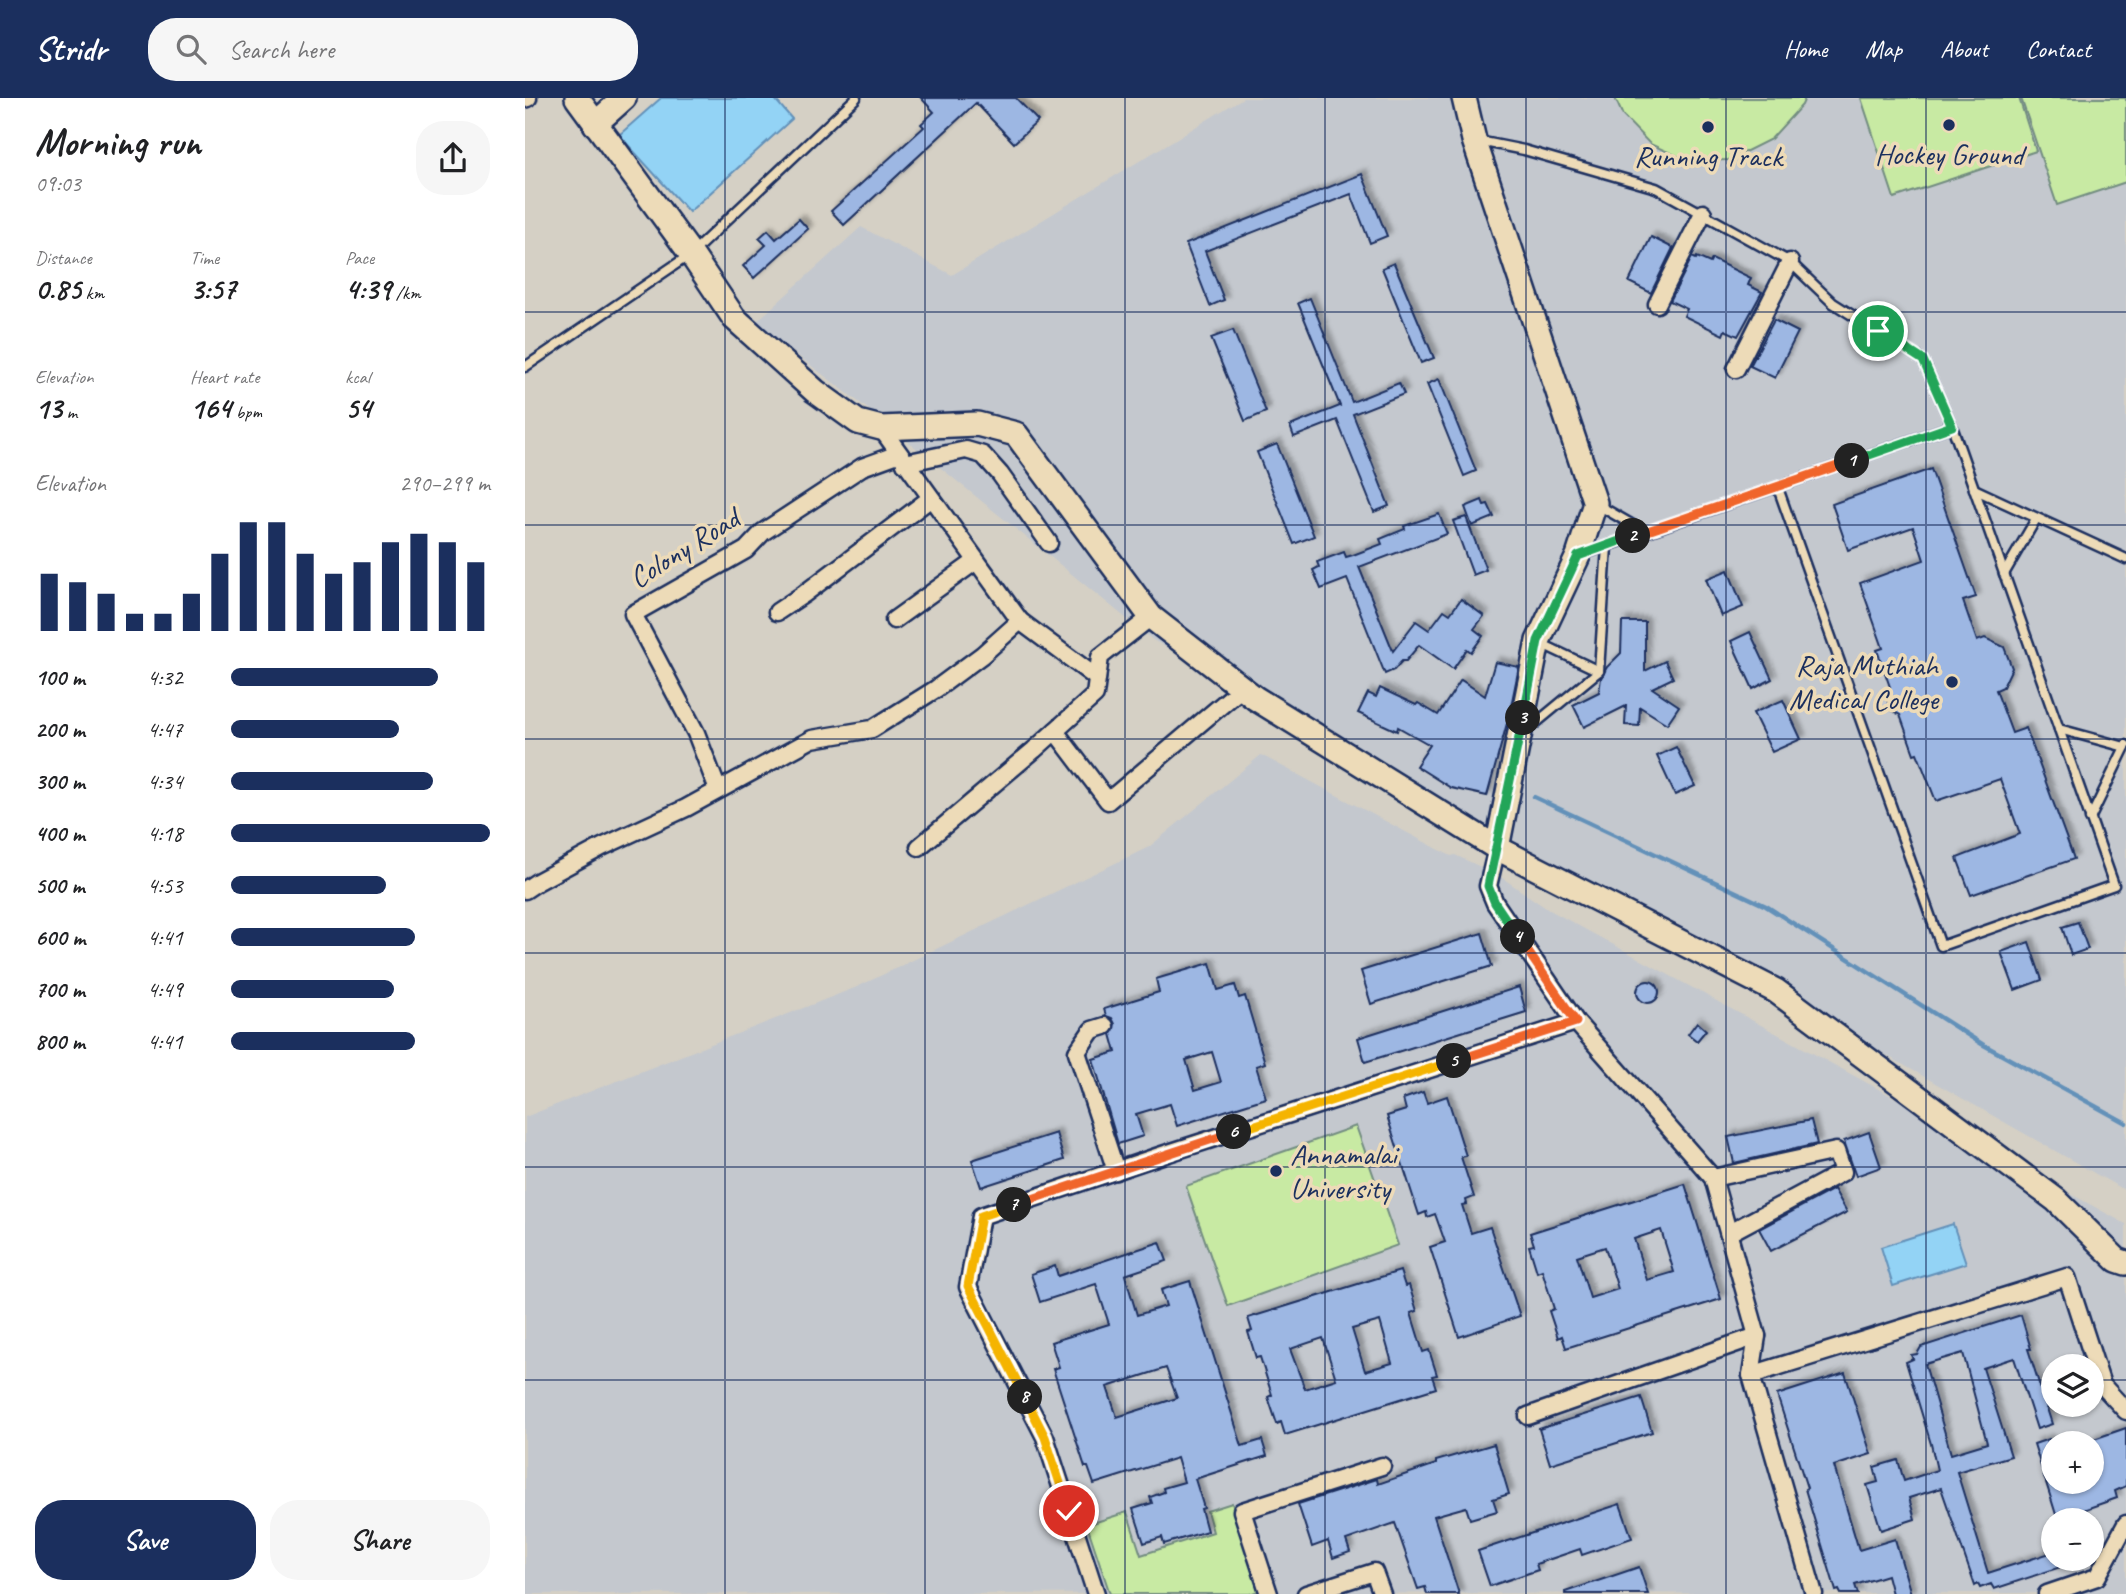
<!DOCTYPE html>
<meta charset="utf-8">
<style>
body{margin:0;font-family:Caveat,sans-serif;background:#f6f6f6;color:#202124;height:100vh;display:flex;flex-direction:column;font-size:26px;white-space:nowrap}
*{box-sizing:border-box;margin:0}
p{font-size:23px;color:#757577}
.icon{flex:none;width:38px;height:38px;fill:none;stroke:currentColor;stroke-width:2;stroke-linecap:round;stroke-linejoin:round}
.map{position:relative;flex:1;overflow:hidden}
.panel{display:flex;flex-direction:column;background:#fff;width:525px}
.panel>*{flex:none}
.fabs{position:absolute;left:1516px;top:1256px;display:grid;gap:14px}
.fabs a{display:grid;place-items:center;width:63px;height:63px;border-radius:50%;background:#fff;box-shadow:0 2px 5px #0004;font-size:35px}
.pin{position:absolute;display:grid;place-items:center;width:60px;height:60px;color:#fff;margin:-30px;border:4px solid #fff;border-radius:50%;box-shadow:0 2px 7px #0007}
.km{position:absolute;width:35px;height:35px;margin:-18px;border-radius:50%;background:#222;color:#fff;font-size:19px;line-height:35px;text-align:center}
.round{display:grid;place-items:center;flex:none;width:74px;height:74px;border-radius:28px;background:#f6f6f6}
.head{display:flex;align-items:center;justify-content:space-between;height:119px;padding:0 35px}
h1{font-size:38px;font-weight:600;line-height:52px}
.stats{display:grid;grid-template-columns:repeat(3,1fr);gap:10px;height:119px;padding:7px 35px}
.stats div{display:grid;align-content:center}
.stats b{font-size:30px;font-weight:600}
.stats small{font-size:19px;font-weight:400}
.stats p{font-size:19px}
.chart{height:196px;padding:14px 35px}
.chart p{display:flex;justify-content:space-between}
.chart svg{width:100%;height:126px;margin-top:7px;stroke:#1b2f5e;stroke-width:6}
.cta{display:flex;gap:14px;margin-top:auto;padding:14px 35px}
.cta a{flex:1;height:80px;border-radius:28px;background:#1b2f5e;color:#fff;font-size:28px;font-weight:600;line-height:80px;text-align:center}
.cta a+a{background:#f6f6f6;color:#202124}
ul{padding:0 35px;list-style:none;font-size:23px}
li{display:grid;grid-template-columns:112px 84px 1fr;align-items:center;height:52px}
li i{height:18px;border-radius:9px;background:#1b2f5e}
header{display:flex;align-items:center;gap:42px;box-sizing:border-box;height:98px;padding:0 35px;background:#1b2f5e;color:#fff}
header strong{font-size:33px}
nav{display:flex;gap:38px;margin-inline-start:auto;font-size:24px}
.search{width:490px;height:63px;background:#f6f6f6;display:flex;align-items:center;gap:18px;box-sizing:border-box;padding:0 24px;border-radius:28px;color:#757577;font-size:26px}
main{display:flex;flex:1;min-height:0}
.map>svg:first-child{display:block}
</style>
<header>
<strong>Stridr</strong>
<div class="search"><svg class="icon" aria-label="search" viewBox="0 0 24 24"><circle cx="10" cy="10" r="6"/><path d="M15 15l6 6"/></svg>Search here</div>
<nav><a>Home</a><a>Map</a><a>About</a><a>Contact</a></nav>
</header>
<main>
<section class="panel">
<div class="head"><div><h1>Morning run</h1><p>09:03</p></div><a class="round"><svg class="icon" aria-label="share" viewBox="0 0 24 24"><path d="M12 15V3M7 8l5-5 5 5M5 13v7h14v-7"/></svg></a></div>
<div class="stats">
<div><p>Distance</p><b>0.85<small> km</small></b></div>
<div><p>Time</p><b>3:57</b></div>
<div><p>Pace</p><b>4:39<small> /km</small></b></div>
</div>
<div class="stats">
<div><p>Elevation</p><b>13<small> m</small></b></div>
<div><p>Heart rate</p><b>164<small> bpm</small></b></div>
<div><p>kcal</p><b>54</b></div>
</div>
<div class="chart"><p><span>Elevation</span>290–299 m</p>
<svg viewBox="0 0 160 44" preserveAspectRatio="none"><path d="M5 44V24M15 44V27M25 44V31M35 44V38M45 44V38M55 44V31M65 44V17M75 44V6M85 44V6M95 44V17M105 44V24M115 44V20M125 44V13M135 44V10M145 44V13M155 44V20"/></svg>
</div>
<ul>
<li><b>100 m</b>4:32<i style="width:80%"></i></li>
<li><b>200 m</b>4:47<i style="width:65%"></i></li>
<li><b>300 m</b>4:34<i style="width:78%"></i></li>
<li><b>400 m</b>4:18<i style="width:100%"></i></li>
<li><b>500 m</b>4:53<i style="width:60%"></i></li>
<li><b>600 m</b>4:41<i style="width:71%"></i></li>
<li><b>700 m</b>4:49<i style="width:63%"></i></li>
<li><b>800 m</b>4:41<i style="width:71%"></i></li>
</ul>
<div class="cta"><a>Save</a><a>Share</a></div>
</section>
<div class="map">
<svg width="1601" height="1496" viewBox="0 0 1601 1496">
<defs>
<filter id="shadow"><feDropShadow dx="4.5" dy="-4.5" stdDeviation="2" flood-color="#0004"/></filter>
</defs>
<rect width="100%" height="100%" fill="#d5d0c5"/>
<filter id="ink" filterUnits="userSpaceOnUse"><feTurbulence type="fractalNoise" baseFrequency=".0143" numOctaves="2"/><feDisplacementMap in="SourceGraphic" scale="14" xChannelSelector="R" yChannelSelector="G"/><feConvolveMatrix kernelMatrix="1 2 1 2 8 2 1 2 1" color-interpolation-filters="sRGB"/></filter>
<g filter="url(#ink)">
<!-- built -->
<g fill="#c4c8ce" fill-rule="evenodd">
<polygon points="718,0 1601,0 1601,1093 628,542 343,311 230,225 336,129 427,177"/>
<path d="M736 657 926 758 930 757 973 777 1021 810 1601 1126V1495L0 1496V1019L332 889 624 749ZM1528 1269H1566V1307H1528ZM1528 1346H1566V1384H1528ZM1528 1423H1566V1461H1528Z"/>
</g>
<!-- green -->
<g fill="#c8eaa3" stroke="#728c80" stroke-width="2">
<polygon points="1090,0 1280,0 1277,7 1246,41 1204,62 1163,63 1125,46 1098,18"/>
<polygon points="1336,0 1494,0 1511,53 1369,100"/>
<polygon points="1496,0 1601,0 1601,84 1532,107"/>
<polygon points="831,1028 873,1147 703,1208 661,1088"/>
<polygon points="707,1405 736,1492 725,1496 585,1496 562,1427 602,1414 616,1457 688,1434 682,1413"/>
</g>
<!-- water -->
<g fill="#93d3f5" stroke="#6391b9" stroke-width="2">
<polygon points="136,0 249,0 267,21 164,114 94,37"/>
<polygon points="1428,1126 1441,1165 1368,1188 1356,1149"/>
</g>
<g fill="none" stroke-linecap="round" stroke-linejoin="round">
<!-- stream -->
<polyline stroke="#6391b9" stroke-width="4.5" points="1009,699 1241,808 1457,946 1601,1025"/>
</g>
<!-- building -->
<g fill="#9db7e3" stroke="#1b2f5e" stroke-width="2" fill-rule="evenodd" filter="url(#shadow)">
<polygon points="396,0 491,0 513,23 489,45 451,5 319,127 306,113 399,29 396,26 409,14"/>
<polygon points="837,76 862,138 845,145 826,96 680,153 699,202 685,208 661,146"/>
<polygon points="274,121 283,131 229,180 218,168 241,147 234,140 243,132 251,141"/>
<polygon points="1126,139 1148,150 1126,195 1104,184"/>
<polygon points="1167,159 1171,161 1172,159 1185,165 1187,161 1226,180 1223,187 1237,194 1213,238 1200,232 1198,237 1159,218 1162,211 1145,203"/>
<polygon points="869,165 909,260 896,265 857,170"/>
<polygon points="785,200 827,304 874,285 879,296 828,316 864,408 849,414 812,322 769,339 765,328 815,308 773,205"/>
<polygon points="1249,222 1273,234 1250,280 1225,268"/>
<polygon points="708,232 741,314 720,323 686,240"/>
<polygon points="914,281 951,373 939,378 902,286"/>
<polygon points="752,346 789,438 769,446 732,354"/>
<polygon points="1406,371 1451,499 1438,503 1452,543 1460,540 1479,549 1487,570 1478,589 1471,592 1487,635 1501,630 1549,761 1446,797 1432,760 1495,736 1475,681 1411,703 1392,655 1389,656 1375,617 1366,612 1362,601 1365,589 1352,552 1358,550 1335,485 1399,462 1388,429 1323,452 1307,406"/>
<polygon points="957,402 959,407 963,406 969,419 947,428 940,409"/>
<polygon points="914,416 922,436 834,469 868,553 891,523 904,532 919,512 925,516 936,501 959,518 949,531 958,538 946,554 942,551 928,571 894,547 881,563 877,563 869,572 860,576 822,481 796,491 788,472 794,469 792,464 819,454 821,459 828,457 857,446 855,441 880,431 879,428"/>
<polygon points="941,419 961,472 948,477 928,423"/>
<polygon points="1203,472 1218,509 1196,518 1181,481"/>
<polygon points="1097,524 1120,524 1120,573 1140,563 1148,580 1127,590 1154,608 1142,626 1115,609 1114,628 1100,627 1101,608 1059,629 1048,607 1074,594 1076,580 1082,569 1096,555"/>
<polygon points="1225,534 1247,581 1228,591 1206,543"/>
<polygon points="970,564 994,569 984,618 962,698 926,690 891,668 905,647 873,629 872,633 833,615 843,595 851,599 855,590 891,607 893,605 913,617 936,582 960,598"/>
<polygon points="1258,602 1276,641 1247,654 1228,615"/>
<polygon points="1151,649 1170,688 1150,697 1132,658"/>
<polygon points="1553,824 1563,851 1546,857 1537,829"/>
<polygon points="957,835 967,868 846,906 836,873"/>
<polygon points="1504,844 1517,882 1490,892 1476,854"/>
<path d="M685 865 693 892 710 887 714 900 720 898 740 965 731 968 741 1000 652 1028 645 1006 611 1016 618 1038 593 1046 568 961 591 954 586 936 590 926 587 920 581 918 579 911 634 894 631 881ZM687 954 696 984 670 992 661 962Z"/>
<circle cx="1123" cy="894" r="11"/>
<polygon points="994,889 1001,914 840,964 833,940"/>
<polygon points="1172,924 1181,932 1172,943 1163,936"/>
<polygon points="898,994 902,1005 922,998 941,1058 936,1059 949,1099 941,1102 942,1106 937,1107 946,1135 965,1129 995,1218 934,1239 905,1149 920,1144 910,1116 902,1119 901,1114 894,1117 862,1018 881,1012 878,1001"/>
<polygon points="1286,1022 1292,1046 1209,1065 1203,1039"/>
<polygon points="1344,1034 1356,1069 1331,1078 1319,1043"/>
<polygon points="531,1035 539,1062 456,1089 447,1062"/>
<path d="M1160 1086 1196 1201 1041 1250 1037 1238 1033 1240 1024 1213 1029 1211 1017 1172 1012 1174 1004 1148 1009 1147 1005 1135ZM1136 1132 1149 1174 1122 1182 1109 1141ZM1080 1149 1093 1191 1065 1200 1052 1158Z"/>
<polygon points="1309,1091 1322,1114 1246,1153 1234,1131"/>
<path d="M635 1144 642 1163 600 1177 612 1217 641 1208 636 1192 665 1183 717 1348 737 1342 742 1358 670 1381 679 1410 676 1411 682 1433 639 1446 637 1439 619 1445 608 1411 627 1405 625 1399 639 1394 638 1390 659 1384 652 1360 569 1386 563 1369H560L528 1271 534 1269 526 1244 584 1226 571 1186 515 1204 506 1176 530 1168 533 1178ZM641 1270 652 1300 592 1319 582 1289Z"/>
<path d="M875 1173 880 1188 884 1187 892 1213 886 1215 898 1254 904 1252 912 1277 907 1278 911 1290 760 1337 756 1324 752 1326 743 1299 747 1297 735 1259 731 1260 723 1234 727 1233 723 1220ZM855 1223 867 1265 840 1273 827 1231ZM798 1240 811 1281 780 1291 765 1251Z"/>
<path d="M1496 1217 1506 1251H1503L1527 1326 1512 1331 1489 1260 1458 1270 1486 1358 1432 1374 1463 1475 1528 1454V1461H1553L1554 1463 1469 1491 1466 1486 1455 1490 1453 1486 1450 1488 1416 1390 1384 1400 1390 1421 1356 1432 1342 1387 1353 1384 1349 1369 1373 1362 1379 1383 1412 1372 1406 1346 1381 1264 1388 1261 1386 1257 1392 1256 1396 1249ZM1438 1255 1462 1345 1426 1356 1400 1266Z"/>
<polygon points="1320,1275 1346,1356 1309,1368 1334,1452 1370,1441 1386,1496 1367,1496 1362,1477 1330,1487 1333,1496 1316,1496 1314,1492 1311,1493 1280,1391 1282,1390 1252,1297"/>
<polygon points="1116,1299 1127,1334 1025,1366 1014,1331"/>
<polygon points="1601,1330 1601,1388 1590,1393 1592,1400 1555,1413 1559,1423 1533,1423 1509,1346 1524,1341 1528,1351 1528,1384 1566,1384 1566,1342"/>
<polygon points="969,1346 984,1396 968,1401 972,1413 945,1421 941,1409 909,1418 934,1496 902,1496 900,1489 893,1491 870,1425 821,1442 825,1454 808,1460 803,1443 787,1449 773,1406 852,1381 853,1386 911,1366 911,1363"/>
<polygon points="1095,1406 1107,1440 1057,1457 1055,1451 1011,1466 1013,1472 965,1488 953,1453"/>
<polygon points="1114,1469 1123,1496 1040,1496 1040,1494"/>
</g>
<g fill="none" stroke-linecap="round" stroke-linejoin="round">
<defs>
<g id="lane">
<polyline points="954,43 999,52 1131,90 1265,164 1308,205 1398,262 1427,328"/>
<polyline points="0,269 166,156 331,0"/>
<polyline points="1449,391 1601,461"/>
<polyline points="1073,407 1120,434"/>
<polyline points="1059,456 1427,328 1589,787 1416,848 1253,390"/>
<polyline points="1479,476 1511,421"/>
<polyline points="1015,545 1074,573"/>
<polyline points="1534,631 1600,649"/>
<polyline points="1000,634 1074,573 1082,448"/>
<polyline points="1565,721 1601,647"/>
</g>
<g id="street">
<polyline points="0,1 3,0"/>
<polyline points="1132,206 1178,115"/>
<polyline points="1211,271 1265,164"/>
<polyline points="380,365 441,352 458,357 475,376 524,445"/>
<polyline points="252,514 279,496 406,400"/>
<polyline points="369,522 451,463"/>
<polyline points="495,523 572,580"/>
<polyline points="530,633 583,703 717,590"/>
<polyline points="193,692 171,635 108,516 221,452 238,434 337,369 373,356"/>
<polyline points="394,749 509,652 570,597 575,559 626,519"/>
<polyline points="972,750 963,788 970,805 1051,924 1188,1080 1232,1238 1226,1277 1289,1496"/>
<polyline points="0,792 12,784 77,749 161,710 287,641 347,631 411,591 457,557 495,523 356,330"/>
<polyline points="580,928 567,932 552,954 591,1073"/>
<polyline points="1188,1080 1311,1053 1318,1074 1204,1135"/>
<polyline points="1226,1277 1542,1179 1577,1287 1601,1313"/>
<polyline points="1003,1318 1232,1238"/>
<polyline points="571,1496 520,1339 443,1189 456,1118 637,1057 1051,924"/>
<polyline points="744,1496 717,1413 857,1368"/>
<polyline points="781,1496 849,1474 857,1496"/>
<polyline points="1522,1496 1572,1479 1601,1426"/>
</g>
<g id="secondary">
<polyline points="52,0 166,156 209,220 290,293 333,324 356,330 452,326 491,336 626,519 730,600 972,750 1251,893 1531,1102 1592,1162 1601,1165"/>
<polyline points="939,0 949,42 1070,405 1053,458 1013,543 972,750"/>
<polyline points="70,26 99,0"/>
</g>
</defs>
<!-- lane casing -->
<use href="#lane" stroke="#1b2f5e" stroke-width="13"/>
<!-- street casing -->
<use href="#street" stroke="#1b2f5e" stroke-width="21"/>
<!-- secondary casing -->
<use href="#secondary" stroke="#1b2f5e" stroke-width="28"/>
<!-- lane -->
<use href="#lane" stroke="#eddbb8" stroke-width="8"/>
<!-- street -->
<use href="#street" stroke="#eddbb8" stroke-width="16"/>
<!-- secondary -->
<use href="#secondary" stroke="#eddbb8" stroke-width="23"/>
</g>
</g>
<g fill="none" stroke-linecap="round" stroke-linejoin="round" filter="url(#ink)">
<defs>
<polyline id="split-1" points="1327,363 1427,328 1398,262 1353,233"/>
<polyline id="split-2" points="1108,438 1327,363"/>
<polyline id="split-3" points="998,620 1013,543 1053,458 1108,438"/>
<polyline id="split-4" points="993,839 970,805 963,788 998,620"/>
<polyline id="split-5" points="929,963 1051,924 993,839"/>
<polyline id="split-6" points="709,1034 929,963"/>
<polyline id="split-7" points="489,1107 709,1034"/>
<polyline id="split-8" points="489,1107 456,1118 443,1188 500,1299"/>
<polyline id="split-9" points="500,1299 520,1339 544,1413"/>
</defs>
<!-- split-1 casing -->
<use href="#split-1" stroke="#fff" stroke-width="14"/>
<!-- split-2 casing -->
<use href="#split-2" stroke="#fff" stroke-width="14"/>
<!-- split-3 casing -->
<use href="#split-3" stroke="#fff" stroke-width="14"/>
<!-- split-4 casing -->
<use href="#split-4" stroke="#fff" stroke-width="14"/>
<!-- split-5 casing -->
<use href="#split-5" stroke="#fff" stroke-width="14"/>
<!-- split-6 casing -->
<use href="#split-6" stroke="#fff" stroke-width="14"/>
<!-- split-7 casing -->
<use href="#split-7" stroke="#fff" stroke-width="14"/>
<!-- split-8 casing -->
<use href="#split-8" stroke="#fff" stroke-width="14"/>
<!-- split-9 casing -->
<use href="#split-9" stroke="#fff" stroke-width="14"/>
<!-- split-1 -->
<use href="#split-1" stroke="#22a559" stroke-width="9"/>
<!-- split-2 -->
<use href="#split-2" stroke="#f0652b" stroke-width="9"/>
<!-- split-3 -->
<use href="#split-3" stroke="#22a559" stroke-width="9"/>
<!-- split-4 -->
<use href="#split-4" stroke="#22a559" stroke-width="9"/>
<!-- split-5 -->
<use href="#split-5" stroke="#f0652b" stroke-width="9"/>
<!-- split-6 -->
<use href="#split-6" stroke="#f5b400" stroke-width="9"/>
<!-- split-7 -->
<use href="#split-7" stroke="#f0652b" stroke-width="9"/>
<!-- split-8 -->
<use href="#split-8" stroke="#f5b400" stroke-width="9"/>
<!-- split-9 -->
<use href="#split-9" stroke="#f5b400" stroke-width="9"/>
</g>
<!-- grid -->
<path fill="none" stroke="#1b2f5e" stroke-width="2" stroke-opacity="0.55" d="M200 0V1496M400 0V1496M600 0V1496M800 0V1496M1001 0V1496M1201 0V1496M1401 0V1496M0 214H1601M0 427H1601M0 641H1601M0 855H1601M0 1069H1601M0 1282H1528M1566 1282H1601"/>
<!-- markers -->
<g fill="#1b2f5e" stroke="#eddbb8" stroke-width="2.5">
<circle cx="1424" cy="27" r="7"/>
<circle cx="1183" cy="29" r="7"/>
<circle cx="1427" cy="584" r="7"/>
<circle cx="751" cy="1073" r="7"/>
</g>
<g text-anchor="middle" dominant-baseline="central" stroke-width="7" stroke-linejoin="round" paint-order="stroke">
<!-- poi labels -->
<g font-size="30" fill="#1b2f5e" stroke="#eddbb8">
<text x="1424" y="56">Hockey Ground</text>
<text x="1183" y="58">Running Track</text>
<text x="1413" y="567" text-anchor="end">Raja Muthiah<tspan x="1413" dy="34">Medical College</tspan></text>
<text x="765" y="1056" text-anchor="start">Annamalai<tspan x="765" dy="34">University</tspan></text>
</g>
<!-- street labels -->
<g font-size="30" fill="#1b2f5e" stroke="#eddbb8">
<text transform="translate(159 450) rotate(-32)">Colony Road</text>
</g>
</g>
</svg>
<div class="fabs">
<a><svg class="icon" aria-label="layers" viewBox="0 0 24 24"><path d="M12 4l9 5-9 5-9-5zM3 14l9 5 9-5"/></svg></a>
<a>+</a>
<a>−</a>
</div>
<div class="pin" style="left:1353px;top:233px;background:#1e9e55"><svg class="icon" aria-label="arrive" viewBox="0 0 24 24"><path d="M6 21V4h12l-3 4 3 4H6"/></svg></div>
<div class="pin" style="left:544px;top:1413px;background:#d93025"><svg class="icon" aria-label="check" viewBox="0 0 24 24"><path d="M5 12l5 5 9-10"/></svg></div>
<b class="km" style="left:1327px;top:363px">1</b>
<b class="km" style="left:1108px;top:438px">2</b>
<b class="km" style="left:998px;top:620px">3</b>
<b class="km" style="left:993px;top:839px">4</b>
<b class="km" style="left:929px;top:963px">5</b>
<b class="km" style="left:709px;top:1034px">6</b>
<b class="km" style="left:489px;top:1107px">7</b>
<b class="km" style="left:500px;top:1299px">8</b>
</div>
</main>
